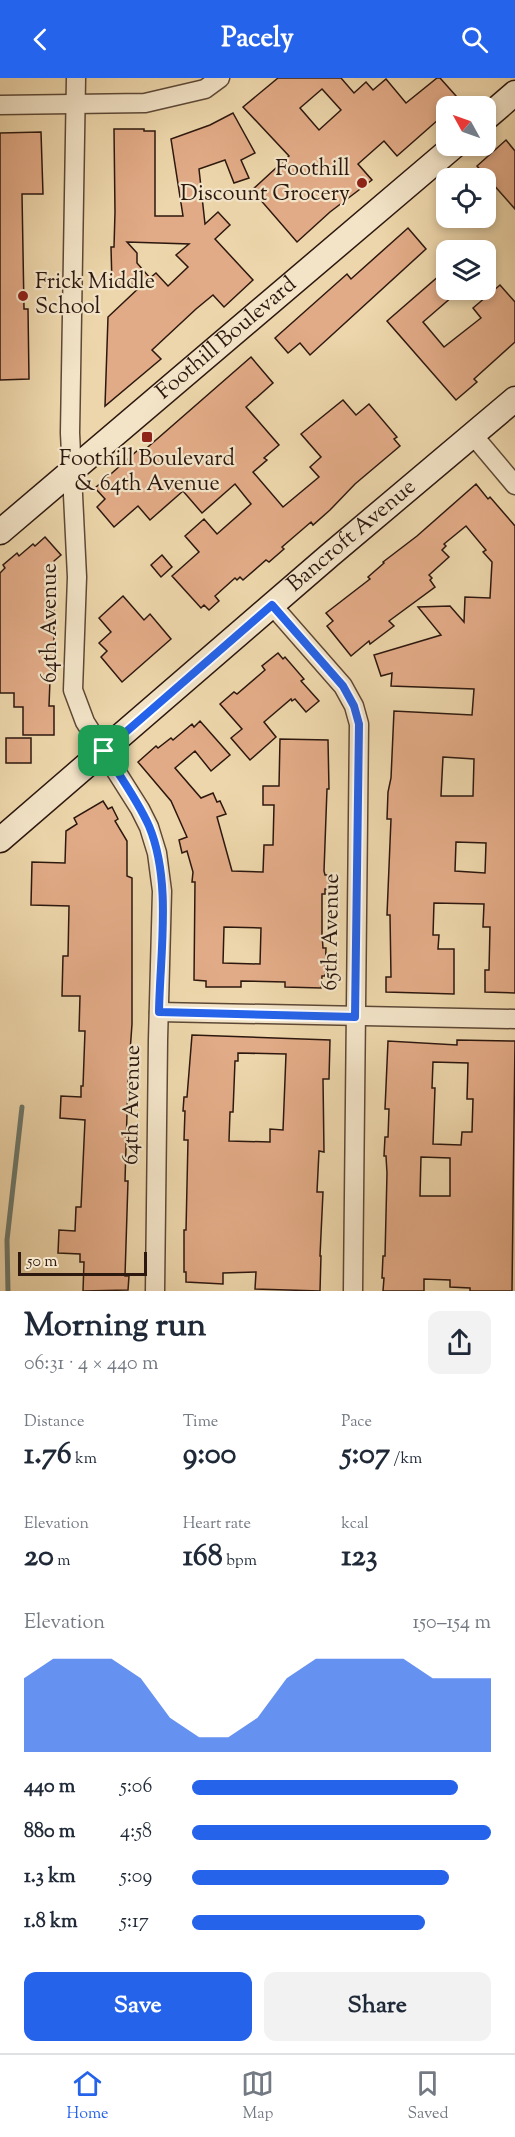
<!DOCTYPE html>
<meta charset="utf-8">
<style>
body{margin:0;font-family:"Sorts Mill Goudy",serif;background:#f2f2f3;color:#1f2937;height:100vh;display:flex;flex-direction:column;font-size:22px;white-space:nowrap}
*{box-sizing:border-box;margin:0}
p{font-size:20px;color:#747a83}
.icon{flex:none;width:33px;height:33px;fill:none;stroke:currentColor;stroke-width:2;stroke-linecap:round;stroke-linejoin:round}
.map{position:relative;height:1213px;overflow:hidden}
.details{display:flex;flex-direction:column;background:#fff;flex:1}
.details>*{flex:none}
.needle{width:39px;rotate:310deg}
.tools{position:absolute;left:436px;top:18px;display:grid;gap:12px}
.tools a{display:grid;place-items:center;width:60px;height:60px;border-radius:12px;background:#fff;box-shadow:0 3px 9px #0003;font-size:30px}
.scale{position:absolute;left:18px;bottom:15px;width:129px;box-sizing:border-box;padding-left:6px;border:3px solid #2d180f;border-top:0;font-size:16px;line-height:21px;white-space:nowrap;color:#2d180f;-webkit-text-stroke:4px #f3e4c8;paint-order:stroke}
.pin{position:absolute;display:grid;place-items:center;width:51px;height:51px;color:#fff;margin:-26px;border-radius:12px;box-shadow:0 3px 9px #0006}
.round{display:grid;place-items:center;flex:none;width:63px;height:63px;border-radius:12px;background:#f2f2f3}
.summary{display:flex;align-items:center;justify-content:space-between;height:102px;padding:0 24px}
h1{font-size:33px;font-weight:700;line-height:45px}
.stats{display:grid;grid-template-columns:repeat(3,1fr);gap:9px;height:102px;padding:6px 24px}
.stats div{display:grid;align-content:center}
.stats b{font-size:30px;font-weight:700}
.stats small{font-size:16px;font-weight:400}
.stats p{font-size:16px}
.chart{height:168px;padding:12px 24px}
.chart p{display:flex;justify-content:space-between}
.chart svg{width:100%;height:108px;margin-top:6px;fill:#2563eb;opacity:.7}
.button{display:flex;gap:12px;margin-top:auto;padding:12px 24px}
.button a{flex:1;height:69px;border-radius:12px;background:#2563eb;color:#fff;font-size:24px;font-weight:700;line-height:69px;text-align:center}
.button a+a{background:#f2f2f3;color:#1f2937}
ul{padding:0 24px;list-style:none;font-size:20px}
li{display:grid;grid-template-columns:96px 72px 1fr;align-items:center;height:45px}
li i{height:15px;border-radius:8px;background:#2563eb}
header{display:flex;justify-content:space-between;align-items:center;height:78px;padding:0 24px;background:#2563eb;color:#fff;font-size:27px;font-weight:700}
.menu{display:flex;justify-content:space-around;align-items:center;height:84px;border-top:2px solid #e0e1e3;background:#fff;font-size:16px;color:#747a83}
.menu a{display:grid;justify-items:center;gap:3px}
.menu .selected{color:#2563eb}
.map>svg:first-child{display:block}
</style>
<header><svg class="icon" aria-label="back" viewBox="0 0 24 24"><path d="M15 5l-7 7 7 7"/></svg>Pacely<svg class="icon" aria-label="search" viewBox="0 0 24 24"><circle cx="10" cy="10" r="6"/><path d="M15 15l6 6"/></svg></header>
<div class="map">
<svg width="515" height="1213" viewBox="0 0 515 1213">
<rect width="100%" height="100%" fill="#edd6ab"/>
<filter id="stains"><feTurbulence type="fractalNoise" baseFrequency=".00333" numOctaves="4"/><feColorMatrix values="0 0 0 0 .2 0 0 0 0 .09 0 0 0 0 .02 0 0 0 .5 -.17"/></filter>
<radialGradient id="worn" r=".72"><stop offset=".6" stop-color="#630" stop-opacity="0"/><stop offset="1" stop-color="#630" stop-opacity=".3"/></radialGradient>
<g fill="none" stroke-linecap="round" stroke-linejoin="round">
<!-- stream -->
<polyline stroke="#6e796c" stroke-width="5" points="8,1213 7,1162 22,1029"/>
</g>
<!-- building -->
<g fill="#e2ab87" stroke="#2d180f" stroke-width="1.5" fill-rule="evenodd">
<path d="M278 0H341L354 15 366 4 373 12 386 1 406 25 437 0H440L465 28H447V34L397 78 384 63 358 86 372 102 330 134 297 164 252 112 289 78 243 29ZM322 11 341 32 319 52 300 30Z"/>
<path d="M233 35 255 75 241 82 249 100 234 105 225 82 199 91 205 146 218 134 230 147 215 161 253 202 224 229 213 217 196 231 152 272 161 281 105 328 108 239 143 206 112 207 111 169H114L115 134 114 51H144V53H155V138H183L171 61 210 47ZM127 164 189 166 176 177 188 189 168 208 156 195 150 200 137 185V175Z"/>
<polygon points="41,54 43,116 22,116 24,231 28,231 29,301 0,302 0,55"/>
<polygon points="506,62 515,73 515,131 477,88"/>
<polygon points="408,150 426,171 310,277 300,265 288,275 275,260 347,196 351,201"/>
<polygon points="447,191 447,212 460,212 423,244 444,269 481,240 473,230 500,207 515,224 515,264 474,301 477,304 456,322 387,243"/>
<polygon points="251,279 273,305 246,329 279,367 264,380 267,382 253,394 283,429 319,399 310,389 321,379 301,356 343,322 356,337 369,326 397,359 394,361 400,368 355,406 330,432 313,447 311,444 282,469 284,471 269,484 266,482 243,502 240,499 237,502 235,500 215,518 219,523 209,532 204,527 201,530 172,498 199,474 185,458 204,441 217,456 251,426 235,406 202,435 183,413 150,442 138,428 114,449 97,429 105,421 95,410 138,372 141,375"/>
<path d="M476 406 488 421 490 419 515 448V915L485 914V892H489L490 849H483L484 826 434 825 433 857H439L438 871H454V916L386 914V899H391L390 837H387L391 741H387L388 714 391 700 394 633 472 637 474 611 391 608 392 595 381 598 374 577 441 557 418 529 450 528 464 544 465 519 490 520 492 484 483 474 486 472 466 448 444 466 446 468 442 472 449 479 429 497 432 500 430 502 435 509 389 543 394 548 370 566 369 563 351 578 327 548 333 543 326 535 370 501 368 499 384 485 383 484 417 458ZM443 679 474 681 473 718H441ZM456 764 486 765 485 795 455 793Z"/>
<polygon points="45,459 61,477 54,483 54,602 50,602 49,628 54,628 54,657 23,657 23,629 14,629 14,615 0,615 0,495 5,490 3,487 17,475 19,478 33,466 35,468"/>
<polygon points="162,477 172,489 161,499 151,487"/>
<polygon points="123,518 144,542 150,536 171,561 122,604 101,579 107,573 99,565 111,554 99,540"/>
<polygon points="278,575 283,581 285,579 304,601 301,603 319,623 306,634 295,621 292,623 291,621 264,644 276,659 250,682 231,660 242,651 220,626 234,614 237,616 265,592 262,588"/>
<path d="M200 643 230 677 211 693 195 673 175 690 201 720 213 715 217 724 220 723 226 736 217 739 232 793 263 794 264 767H273L274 727H263V708H279L280 661 328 662 329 711H327L324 793 325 797H329V811H325V816H322V856L323 870H326L325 898H322L321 910 285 909V904L241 903V909H206V903L194 902 195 804H192L193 794 187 773 182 775 179 762 187 759 171 723 138 684 156 668 158 670 171 660 173 662 192 646 194 649ZM224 849 261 850 260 886 223 885Z"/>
<rect x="6" y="660" width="25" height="25"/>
<polygon points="103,723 108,731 112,729 118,741 115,743 127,763 127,798 132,800 132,946 128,1002 125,1103 128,1103 125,1198 129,1198 128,1212 83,1213 84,1184 80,1184 80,1176 58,1175 59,1152 75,1153 76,1129 81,1129 85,1042 60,1040 61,1018 81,1019 81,1008 83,1008 85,953 79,953 80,918 62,918 63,878 68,878 69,828 31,827 32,784 65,785 66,753 77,746 74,740"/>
<path d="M192 957 330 962 329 1001H323L324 1074 319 1073 317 1114H323L320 1178H321L320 1213 255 1211 256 1194 223 1195V1206L186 1204V1194H184V1152H186L188 1062H184L185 1033H183L184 1019H187ZM238 975 286 976 283 1052 270 1051V1064L229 1063 230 1034H233L235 983H238Z"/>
<path d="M457 962 515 963 512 1213H470V1210L450 1209V1202L424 1201V1213H383L384 1200H382L383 1178H385L387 1095 386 1078H384L385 1059H388L389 1031H385L388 963 457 967ZM433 984 468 985 467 1021H473L472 1054H462L461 1067 433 1066 435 1010H432ZM421 1079 450 1080V1118H420Z"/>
</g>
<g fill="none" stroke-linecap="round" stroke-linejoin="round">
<defs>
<g id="street">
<polyline points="76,0 70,355 77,499 73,612 85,644 140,731 149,749 157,775 162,813 158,962 155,1213"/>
<polyline points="0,27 145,25 205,11 220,0"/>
<polyline points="472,356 515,407"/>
<polyline points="272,527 343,608 354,628 359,646 353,1213"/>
<polyline points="159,934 515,941"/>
</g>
<g id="secondary">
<polyline points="486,40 515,15"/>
<path id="s1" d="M0 454 454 68"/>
<path id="s2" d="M0 762 330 477 515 321"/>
</g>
</defs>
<!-- street casing -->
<use href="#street" stroke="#5d4836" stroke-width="21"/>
<!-- secondary casing -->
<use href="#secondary" stroke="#2d180f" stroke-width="27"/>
<!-- street -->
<use href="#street" stroke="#f3e4c8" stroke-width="18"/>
<!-- secondary -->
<use href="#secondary" stroke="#f3e4c8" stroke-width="24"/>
</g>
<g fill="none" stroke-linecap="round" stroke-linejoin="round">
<defs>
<path id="route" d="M272 527 343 608 354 628 359 646 355 939 159 934C160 875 172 803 149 748 137 721 119 697 104 673Z"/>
</defs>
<!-- route casing -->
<use href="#route" stroke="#fff" stroke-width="12"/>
<!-- route -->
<use href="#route" stroke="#2563eb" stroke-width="8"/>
</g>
<!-- markers -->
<g fill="#8f2418" stroke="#f3e4c8" stroke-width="2">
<circle cx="362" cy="105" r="6"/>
<circle cx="23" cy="218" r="6"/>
<rect x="141" y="353" width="12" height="12" rx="3"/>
</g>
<g text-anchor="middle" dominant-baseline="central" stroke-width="4.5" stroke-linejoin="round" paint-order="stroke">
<!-- poi labels -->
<g font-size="22" fill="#2d180f" stroke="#f3e4c8" text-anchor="end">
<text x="350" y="92">Foothill<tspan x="350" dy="25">Discount Grocery</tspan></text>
<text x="35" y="205" text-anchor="start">Frick Middle<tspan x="35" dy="25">School</tspan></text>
<text x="147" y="382" text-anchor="middle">Foothill Boulevard<tspan x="147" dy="25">&amp; 64th Avenue</tspan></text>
</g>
<!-- street labels -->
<g font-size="22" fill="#2d180f" stroke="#f3e4c8">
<text stroke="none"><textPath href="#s1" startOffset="298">Foothill Boulevard</textPath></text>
<text stroke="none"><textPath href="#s2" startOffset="465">Bancroft Avenue</textPath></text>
<text transform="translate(51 545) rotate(-90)">64th Avenue</text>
<text transform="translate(332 854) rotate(-89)">65th Avenue</text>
<text transform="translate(133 1027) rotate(-89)">64th Avenue</text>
</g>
</g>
<rect width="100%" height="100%" filter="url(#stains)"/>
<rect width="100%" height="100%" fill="url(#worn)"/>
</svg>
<div class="tools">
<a><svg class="needle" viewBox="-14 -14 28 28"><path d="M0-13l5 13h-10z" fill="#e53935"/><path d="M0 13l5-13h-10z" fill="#747a83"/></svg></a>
<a><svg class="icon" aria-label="locate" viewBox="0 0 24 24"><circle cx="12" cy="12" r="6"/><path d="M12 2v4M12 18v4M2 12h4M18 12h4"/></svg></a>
<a><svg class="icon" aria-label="layers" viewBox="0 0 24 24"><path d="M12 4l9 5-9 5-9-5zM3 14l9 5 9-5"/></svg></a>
</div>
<div class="scale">50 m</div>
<div class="pin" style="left:104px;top:673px;background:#1e9e55"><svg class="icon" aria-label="arrive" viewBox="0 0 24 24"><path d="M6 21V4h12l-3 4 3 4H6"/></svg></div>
</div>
<section class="details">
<div class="summary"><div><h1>Morning run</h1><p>06:31 · 4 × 440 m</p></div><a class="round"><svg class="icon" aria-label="share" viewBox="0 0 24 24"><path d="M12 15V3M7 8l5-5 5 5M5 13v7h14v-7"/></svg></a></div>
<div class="stats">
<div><p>Distance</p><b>1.76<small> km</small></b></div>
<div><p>Time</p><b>9:00</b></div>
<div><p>Pace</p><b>5:07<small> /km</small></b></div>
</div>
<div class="stats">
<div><p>Elevation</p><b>20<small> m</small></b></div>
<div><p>Heart rate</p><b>168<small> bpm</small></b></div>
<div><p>kcal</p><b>123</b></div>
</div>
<div class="chart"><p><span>Elevation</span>150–154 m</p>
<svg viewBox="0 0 160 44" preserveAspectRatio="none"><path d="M0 44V14L10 6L20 6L30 6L40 14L50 30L60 38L70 38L80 30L90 14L100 6L110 6L120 6L130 6L140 14L150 14L160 14V44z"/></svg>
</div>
<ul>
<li><b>440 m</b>5:06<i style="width:89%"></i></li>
<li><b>880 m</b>4:58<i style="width:100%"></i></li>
<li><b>1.3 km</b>5:09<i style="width:86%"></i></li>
<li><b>1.8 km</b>5:17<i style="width:78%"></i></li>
</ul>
<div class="button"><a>Save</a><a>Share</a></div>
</section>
<nav class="menu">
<a class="selected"><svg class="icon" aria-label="home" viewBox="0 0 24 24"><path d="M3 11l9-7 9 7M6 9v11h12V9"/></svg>Home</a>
<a><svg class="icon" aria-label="map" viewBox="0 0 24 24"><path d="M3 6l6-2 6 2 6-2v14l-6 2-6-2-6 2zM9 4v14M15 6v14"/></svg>Map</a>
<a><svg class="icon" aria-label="saved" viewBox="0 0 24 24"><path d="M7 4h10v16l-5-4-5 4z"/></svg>Saved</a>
</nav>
